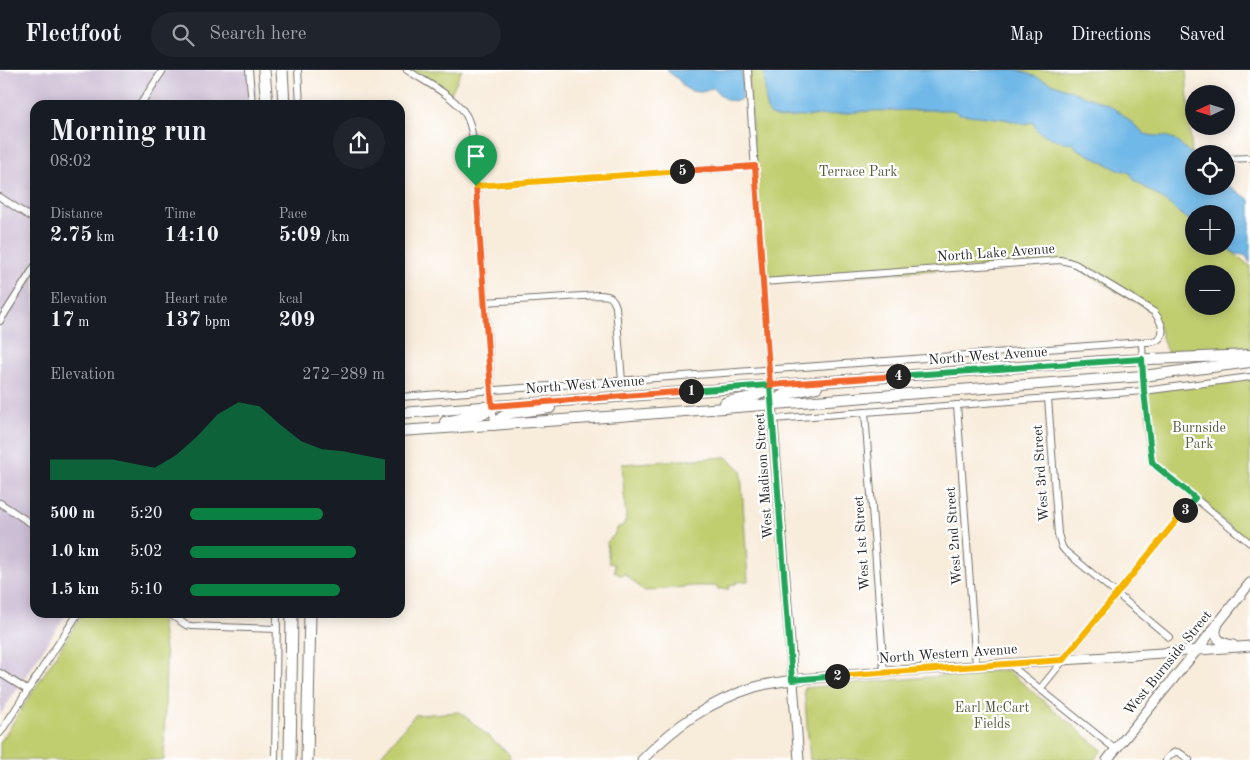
<!DOCTYPE html>
<meta charset="utf-8">
<style>
body{margin:0;font-family:"Old Standard TT",serif;background:#20242c;color:#f1f3f6;height:100vh;display:flex;flex-direction:column;font-size:19px;white-space:nowrap}
*{box-sizing:border-box;margin:0}
p{font-size:16px;color:#9ea1a6}
.icon{flex:none;width:28px;height:28px;fill:none;stroke:currentColor;stroke-width:2;stroke-linecap:round;stroke-linejoin:round}
.map{position:relative;flex:1;overflow:hidden}
.panel{position:absolute;left:30px;top:30px;width:375px;height:518px;display:flex;flex-direction:column;background:#171b24;border-radius:15px;box-shadow:0 2px 12px #0003}
.panel>*{flex:none}
.needle{width:32px;rotate:266deg}
.buttons{position:absolute;left:1185px;top:15px;display:grid;gap:10px}
.buttons a{display:grid;place-items:center;width:50px;height:50px;border-radius:50%;background:#171b24;box-shadow:0 2px 12px #0003;font-size:25px}
.pin{position:absolute;display:grid;place-items:center;width:42px;height:42px;color:#fff;margin:-51px -21px;border-radius:50% 50% 50% 0;rotate:-45deg;box-shadow:0 0 5px #0007}
.pin .icon{rotate:45deg}
.km{position:absolute;width:25px;height:25px;margin:-12px;border-radius:50%;background:#222;color:#fff;font-size:14px;line-height:25px;text-align:center}
.round{display:grid;place-items:center;flex:none;width:52px;height:52px;border-radius:26px;background:#20242c}
.overview{display:flex;align-items:center;justify-content:space-between;height:85px;padding:0 20px}
h1{font-size:28px;font-weight:700;line-height:38px}
.stats{display:grid;grid-template-columns:repeat(3,1fr);gap:8px;height:85px;padding:5px 20px}
.stats div{display:grid;align-content:center}
.stats b{font-size:21px;font-weight:700}
.stats small{font-size:14px;font-weight:400}
.stats p{font-size:14px}
.chart{height:140px;padding:10px 20px}
.chart p{display:flex;justify-content:space-between}
.chart svg{width:100%;height:90px;margin-top:5px;fill:#0b8043;opacity:.7}
ul{padding:0 20px;list-style:none;font-size:16px}
li{display:grid;grid-template-columns:80px 60px 1fr;align-items:center;height:38px}
li i{height:12px;border-radius:6px;background:#0b8043}
header{display:flex;align-items:center;gap:30px;box-sizing:border-box;height:70px;padding:0 25px;background:#171b24;border-bottom:1px solid #363941}
header strong{font-size:24px}
nav{display:flex;gap:28px;margin-inline-start:auto;font-size:18px}
.search{width:350px;height:45px;background:#20242c;display:flex;align-items:center;gap:12px;box-sizing:border-box;padding:0 18px;border-radius:28px;color:#9ea1a6;font-size:19px}
.map>svg:first-child{display:block}
</style>
<header>
<strong>Fleetfoot</strong>
<div class="search"><svg class="icon" aria-label="search" viewBox="0 0 24 24"><circle cx="10" cy="10" r="6"/><path d="M15 15l6 6"/></svg>Search here</div>
<nav><a>Map</a><a>Directions</a><a>Saved</a></nav>
</header>
<div class="map">
<svg width="1250" height="690" viewBox="0 0 1250 690">
<rect width="100%" height="100%" fill="#fff"/>
<filter id="ink" filterUnits="userSpaceOnUse"><feTurbulence type="fractalNoise" baseFrequency=".02" numOctaves="2"/><feDisplacementMap in="SourceGraphic" scale="10" xChannelSelector="R" yChannelSelector="G"/><feConvolveMatrix kernelMatrix="1 2 1 2 8 2 1 2 1" color-interpolation-filters="sRGB"/></filter>
<filter id="wash" filterUnits="userSpaceOnUse"><feTurbulence type="fractalNoise" baseFrequency=".0096" numOctaves="4" result="noise"/><feDisplacementMap in="SourceGraphic" scale="20" xChannelSelector="R" yChannelSelector="G"/><feGaussianBlur stdDeviation="1.12" result="paint"/><feColorMatrix in="noise" values="0 0 0 0 0 0 0 0 0 0 0 0 0 0 0 0 0 1.4 0 .05"/><feComposite in="paint" operator="in"/></filter>
<g filter="url(#wash)">
<rect width="100%" height="100%" fill="#f8ecdb"/>
<!-- industrial -->
<polygon fill="#ccbed4" points="0,0 255,0 257,35 35,35 35,542 67,543 0,645"/>
<!-- green -->
<g fill="#c1ce6f" stroke="#767c4d" fill-rule="evenodd">
<polygon points="407,0 462,0 449,27"/>
<path d="M748 0H1186L1196 144H1194V176H1224L1250 196V279L1167 282 1154 242 1064 191 763 212ZM1194 204H1226V236H1194Z"/>
<polygon points="1250,307 1250,473 1152,392 1144,321"/>
<polygon points="726,387 741,400 748,511 736,512 736,514 729,515 729,519 718,519 717,516 693,516 644,521 625,504 619,505 618,503 615,503 614,494 609,493 607,472 614,465 618,457 622,456 626,450 622,394"/>
<polygon points="158,542 160,543 166,587 164,690 0,690 0,673 83,543"/>
<polygon points="1007,600 1102,680 1094,690 810,690 804,618"/>
<polygon points="460,642 509,684 510,690 377,690 415,645"/>
</g>
<!-- water -->
<g fill="#6fb8e7" stroke="#4d7289">
<path d="M667 0H741C743 10 744 19 741 29L737 31 726 30 714 19 711 18C704 24 692 23 684 17 682 15 681 12 679 10 675 6 670 4 667 0Z"/>
<path d="M764 0H1019L1079 24 1107 34 1122 44 1145 64 1154 66H1165L1174 69 1194 86V116H1226V114L1250 130V193L1246 186 1244 185 1236 184 1225 176H1226V144H1194V154L1161 128 1134 110 1131 104 1125 101 1118 100 1076 78C1071 69 1070 74 1063 72 1057 71 1039 63 1036 59 1035 57 1034 54 1033 52L1023 54 1004 49 959 44 953 40H927L868 41 829 45 779 48C772 46 768 44 766 37Z"/>
</g>
</g>
<g filter="url(#ink)">
<g fill="none" stroke-linecap="round" stroke-linejoin="round">
<defs>
<g id="street">
<polyline points="249,0 252,35"/>
<polyline points="298,0 300,35"/>
<path d="M407 0C425 12 455 26 466 45 472 56 473 70 474 83L494 355"/>
<polyline points="748,0 770,315"/>
<polyline points="140,35 163,0"/>
<polyline points="1226,89 1250,88"/>
<polyline points="476,116 755,96"/>
<polyline points="0,127 35,150"/>
<path d="M763 212 1060 190 1069 192 1075 194 1154 242C1159 248 1167 261 1159 269 1155 273 1147 272 1142 272L1144 321 1152 392 1157 397 1250 473"/>
<path d="M485 232 599 225C610 225 613 227 616 237L622 311"/>
<polyline points="0,251 35,196"/>
<polyline points="400,327 1142,272"/>
<polyline points="1048,328 1058,464 1062,477 1065,481 1169,567"/>
<polyline points="957,335 976,596"/>
<polyline points="865,342 884,602"/>
<polyline points="773,349 1144,321 1250,307"/>
<polyline points="0,433 35,456"/>
<polyline points="167,542 186,555 191,556 277,559"/>
<polyline points="1009,594 1115,679"/>
<polyline points="0,603 27,620"/>
<polyline points="1040,619 1195,428"/>
<polyline points="0,663 79,542"/>
<polyline points="275,690 277,542"/>
<path d="M1166 690C1176 678 1178 681 1189 690"/>
</g>
<g id="secondary">
<polyline points="770,315 799,690"/>
<path d="M1218 554C1212 568 1220 573 1233 575"/>
<path d="M642 690C675 656 710 631 755 617 782 610 810 608 838 606 868 603 898 601 929 599 1036 592 1143 585 1250 576"/>
<polyline points="1107,690 1197,580 1250,513"/>
</g>
<g id="primary">
<path d="M725 333C739 328 762 329 770 315"/>
<polyline points="772,334 780,327 783,325 817,317"/>
<polyline points="400,343 1102,291 1250,285"/>
<polyline points="445,352 481,345 485,343 492,336"/>
<polyline points="494,355 502,347 511,343 550,338"/>
<polyline points="400,361 606,347 1143,306 1250,292"/>
</g>
<g id="highway">
<polyline points="264,0 267,35"/>
<polyline points="282,0 284,35"/>
<polyline points="290,690 292,542"/>
<polyline points="307,690 310,542"/>
</g>
</defs>
<!-- street casing -->
<use href="#street" stroke="#736f69" stroke-width="8"/>
<!-- secondary casing -->
<use href="#secondary" stroke="#736f69" stroke-width="11"/>
<!-- primary casing -->
<use href="#primary" stroke="#736f69" stroke-width="12"/>
<!-- highway casing -->
<use href="#highway" stroke="#736f69" stroke-width="13"/>
<!-- street -->
<use href="#street" stroke="#fff" stroke-width="6"/>
<!-- secondary -->
<use href="#secondary" stroke="#fff" stroke-width="9"/>
<!-- primary -->
<use href="#primary" stroke="#fff" stroke-width="10"/>
<!-- highway -->
<use href="#highway" stroke="#fff" stroke-width="11"/>
</g>
</g>
<g fill="none" stroke-linecap="round" stroke-linejoin="round" filter="url(#ink)">
<defs>
<polyline id="split-1" points="476,116 492,336 691,321"/>
<polyline id="split-2" points="691,321 770,315 792,610 837,606"/>
<polyline id="split-3" points="837,606 1063,590 1185,440"/>
<polyline id="split-4" points="898,306 1142,289 1144,321 1152,392 1157,397 1195,428 1185,440"/>
<polyline id="split-5" points="682,101 755,96 770,315 898,306"/>
<polyline id="split-6" points="476,116 682,101"/>
</defs>
<!-- split-1 casing -->
<use href="#split-1" stroke="#fff" stroke-width="10"/>
<!-- split-2 casing -->
<use href="#split-2" stroke="#fff" stroke-width="10"/>
<!-- split-3 casing -->
<use href="#split-3" stroke="#fff" stroke-width="10"/>
<!-- split-4 casing -->
<use href="#split-4" stroke="#fff" stroke-width="10"/>
<!-- split-5 casing -->
<use href="#split-5" stroke="#fff" stroke-width="10"/>
<!-- split-6 casing -->
<use href="#split-6" stroke="#fff" stroke-width="10"/>
<!-- split-1 -->
<use href="#split-1" stroke="#f0652b" stroke-width="6"/>
<!-- split-2 -->
<use href="#split-2" stroke="#22a559" stroke-width="6"/>
<!-- split-3 -->
<use href="#split-3" stroke="#f5b400" stroke-width="6"/>
<!-- split-4 -->
<use href="#split-4" stroke="#22a559" stroke-width="6"/>
<!-- split-5 -->
<use href="#split-5" stroke="#f0652b" stroke-width="6"/>
<!-- split-6 -->
<use href="#split-6" stroke="#f5b400" stroke-width="6"/>
</g>
<g text-anchor="middle" dominant-baseline="central" stroke-width="4.5" stroke-linejoin="round" paint-order="stroke">
<!-- park labels -->
<g font-size="14" fill="#585c3f" stroke="#fff">
<text x="858" y="102">Terrace Park</text>
<text x="1199" y="358">Burnside<tspan x="1199" dy="16">Park</tspan></text>
<text x="992" y="638">Earl McCart<tspan x="992" dy="16">Fields</tspan></text>
</g>
<!-- street labels -->
<g font-size="14" fill="#2b2b2b" stroke="#fff">
<text transform="translate(996 183) rotate(-4)">North Lake Avenue</text>
<text transform="translate(988 286) rotate(-4)">North West Avenue</text>
<text transform="translate(585 315) rotate(-4)">North West Avenue</text>
<text transform="translate(1041 403) rotate(-94)">West 3rd Street</text>
<text transform="translate(764 406) rotate(-94)">West Madison Street</text>
<text transform="translate(954 466) rotate(-94)">West 2nd Street</text>
<text transform="translate(862 473) rotate(-94)">West 1st Street</text>
<text transform="translate(948 584) rotate(-4)">North Western Avenue</text>
<text transform="translate(1168 593) rotate(-51)">West Burnside Street</text>
</g>
</g>
</svg>
<div class="buttons">
<a><svg class="needle" viewBox="-14 -14 28 28"><path d="M0-13l5 13h-10z" fill="#e53935"/><path d="M0 13l5-13h-10z" fill="#9ea1a6"/></svg></a>
<a><svg class="icon" aria-label="locate" viewBox="0 0 24 24"><circle cx="12" cy="12" r="6"/><path d="M12 2v4M12 18v4M2 12h4M18 12h4"/></svg></a>
<a>+</a>
<a>−</a>
</div>
<div class="pin" style="left:476px;top:116px;background:#1e9e55"><svg class="icon" aria-label="arrive" viewBox="0 0 24 24"><path d="M6 21V4h12l-3 4 3 4H6"/></svg></div>
<b class="km" style="left:691px;top:321px">1</b>
<b class="km" style="left:837px;top:606px">2</b>
<b class="km" style="left:1185px;top:440px">3</b>
<b class="km" style="left:898px;top:306px">4</b>
<b class="km" style="left:682px;top:101px">5</b>
<section class="panel">
<div class="overview"><div><h1>Morning run</h1><p>08:02</p></div><a class="round"><svg class="icon" aria-label="share" viewBox="0 0 24 24"><path d="M12 15V3M7 8l5-5 5 5M5 13v7h14v-7"/></svg></a></div>
<div class="stats">
<div><p>Distance</p><b>2.75<small> km</small></b></div>
<div><p>Time</p><b>14:10</b></div>
<div><p>Pace</p><b>5:09<small> /km</small></b></div>
</div>
<div class="stats">
<div><p>Elevation</p><b>17<small> m</small></b></div>
<div><p>Heart rate</p><b>137<small> bpm</small></b></div>
<div><p>kcal</p><b>209</b></div>
</div>
<div class="chart"><p><span>Elevation</span>272–289 m</p>
<svg viewBox="0 0 160 44" preserveAspectRatio="none"><path d="M0 44V34L10 34L20 34L30 34L40 36L50 38L60 32L70 23L80 12L90 6L100 8L110 17L120 25L130 29L140 30L150 32L160 34V44z"/></svg>
</div>
<ul>
<li><b>500 m</b>5:20<i style="width:68%"></i></li>
<li><b>1.0 km</b>5:02<i style="width:85%"></i></li>
<li><b>1.5 km</b>5:10<i style="width:77%"></i></li>
</ul>
</section>
</div>
